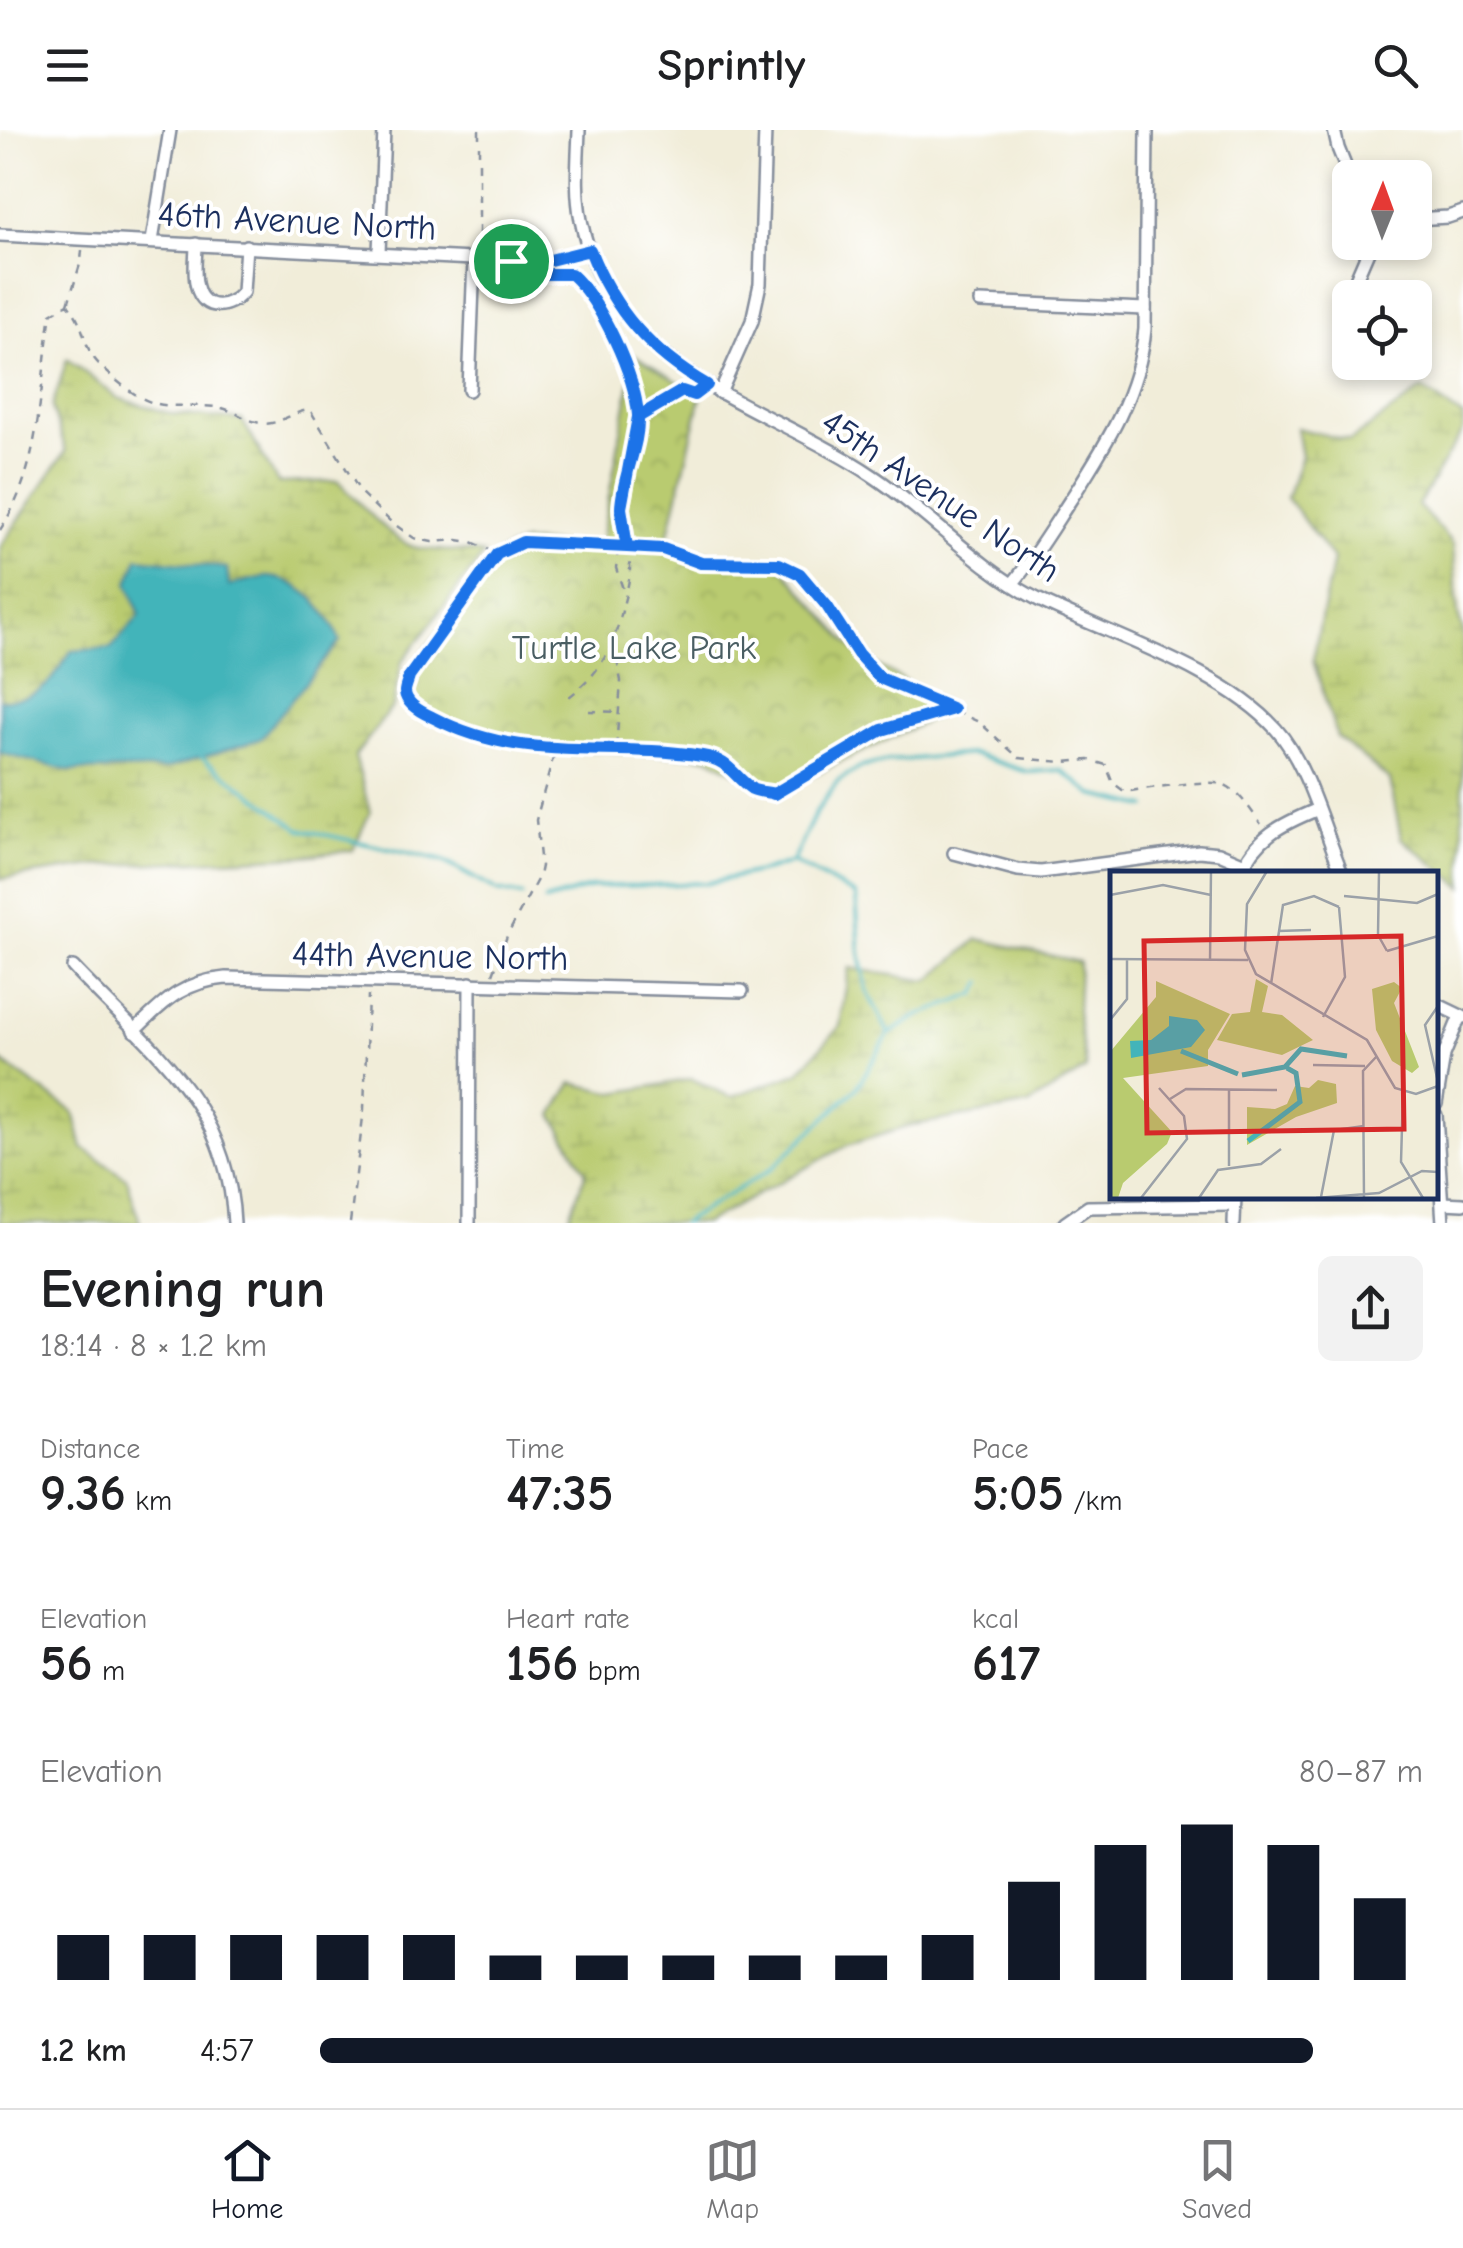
<!DOCTYPE html>
<meta charset="utf-8">
<style>
body{margin:0;font-family:"Comic Neue",sans-serif;background:#f2f2f2;color:#202124;height:100vh;display:flex;flex-direction:column;font-size:38px;white-space:nowrap}
*{box-sizing:border-box;margin:0}
p{font-size:32px;color:#757577}
.icon{flex:none;width:55px;height:55px;fill:none;stroke:currentColor;stroke-width:2;stroke-linecap:round;stroke-linejoin:round}
.map{position:relative;height:1093px;overflow:hidden}
.sheet{display:flex;flex-direction:column;background:#fff;flex:1}
.sheet>*{flex:none}
.needle{width:65px;rotate:1deg}
.fabs{position:absolute;left:1332px;top:30px;display:grid;gap:20px}
.fabs a{display:grid;place-items:center;width:100px;height:100px;border-radius:15px;background:#fff;box-shadow:0 5px 15px #0003;font-size:50px}
.pin{position:absolute;display:grid;place-items:center;width:85px;height:85px;color:#fff;margin:-42px;border:5px solid #fff;border-radius:50%;box-shadow:0 2px 10px #0007}
.round{display:grid;place-items:center;flex:none;width:105px;height:105px;border-radius:15px;background:#f2f2f2}
.summary{display:flex;align-items:center;justify-content:space-between;height:170px;padding:0 40px}
h1{font-size:55px;font-weight:800;line-height:75px}
.metrics{display:grid;grid-template-columns:repeat(3,1fr);gap:15px;height:170px;padding:10px 40px}
.metrics div{display:grid;align-content:center}
.metrics b{font-size:50px;font-weight:800}
.metrics small{font-size:28px;font-weight:400}
.metrics p{font-size:28px}
.chart{height:280px;padding:20px 40px}
.chart p{display:flex;justify-content:space-between}
.chart svg{width:100%;height:180px;margin-top:10px;stroke:#111827;stroke-width:6}
ul{padding:0 40px;list-style:none;font-size:32px}
li{display:grid;grid-template-columns:160px 120px 1fr;align-items:center;height:75px}
li i{height:25px;border-radius:12px;background:#111827}
header{display:flex;justify-content:space-between;align-items:center;height:130px;padding:0 40px;background:#fff;font-size:45px;font-weight:800}
.tab-bar{display:flex;justify-content:space-around;align-items:center;height:140px;border-top:2px solid #e0e0e0;background:#fff;font-size:28px;color:#757577}
.tab-bar a{display:grid;justify-items:center;gap:5px}
.tab-bar .current{color:#111827}
.map>svg:first-child{display:block}
</style>
<header><svg class="icon" aria-label="menu" viewBox="0 0 24 24"><path d="M4 6h16M4 12h16M4 18h16"/></svg>Sprintly<svg class="icon" aria-label="search" viewBox="0 0 24 24"><circle cx="10" cy="10" r="6"/><path d="M15 15l6 6"/></svg></header>
<div class="map">
<svg width="1463" height="1093" viewBox="0 0 1463 1093">
<defs>
<pattern id="wetland-marsh" width="20" height="14" patternUnits="userSpaceOnUse" patternTransform="scale(2.5)"><rect width="20" height="14" fill="#b9cb6f"/><path d="M1 5h8M5 5V1M11 12h8M15 12V8" fill="none" stroke="#9eaf63"/></pattern>
<pattern id="park-crowns" width="20" height="18" patternUnits="userSpaceOnUse" patternTransform="scale(2.5)"><rect width="20" height="18" fill="#b9cb6f"/><path d="M2 6a3 3 0 1 1 6 0M12 15a3 3 0 1 1 6 0" fill="none" stroke="#9eaf63"/></pattern>
</defs>
<rect width="100%" height="100%" fill="#fff"/>
<filter id="ink" filterUnits="userSpaceOnUse"><feTurbulence type="fractalNoise" baseFrequency=".01" numOctaves="2"/><feDisplacementMap in="SourceGraphic" scale="20" xChannelSelector="R" yChannelSelector="G"/><feConvolveMatrix kernelMatrix="1 2 1 2 8 2 1 2 1" color-interpolation-filters="sRGB"/></filter>
<filter id="wash" filterUnits="userSpaceOnUse"><feTurbulence type="fractalNoise" baseFrequency=".0048" numOctaves="4" result="noise"/><feDisplacementMap in="SourceGraphic" scale="40" xChannelSelector="R" yChannelSelector="G"/><feGaussianBlur stdDeviation="2.25" result="paint"/><feColorMatrix in="noise" values="0 0 0 0 0 0 0 0 0 0 0 0 0 0 0 0 0 1.4 0 .05"/><feComposite in="paint" operator="in"/></filter>
<g filter="url(#wash)">
<rect width="100%" height="100%" fill="#f1edd9"/>
<!-- wetland -->
<g fill="url(#wetland-marsh)" stroke="#6a7d66" stroke-width="2.5">
<path d="M67 229 118 268 173 284 242 290 278 353 338 351C356 369 389 407 411 416 425 422 464 419 484 424L402 532 393 576 355 626 370 682 353 720 303 726 94 736 0 749V417L66 321 52 277Z"/>
<polygon points="1422,259 1463,287 1463,300 1418,375 1453,414 1458,485 1463,500 1463,757 1401,708 1390,650 1337,607 1313,530 1333,429 1287,368 1301,327 1296,298 1350,311"/>
<polygon points="978,809 1079,832 1077,881 1086,939 1028,975 913,995 848,1015 705,1093 567,1093 586,1042 553,985 572,953 615,963 692,949 731,967 798,943 840,896 849,838 929,851"/>
<polygon points="0,931 74,982 83,1018 127,1049 140,1093 0,1093"/>
</g>
<!-- park -->
<polygon fill="url(#park-crowns)" stroke="#6a7d66" stroke-width="2.5" points="635,225 701,266 666,416 779,434 858,524 953,579 774,663 708,627 522,616 460,600 408,571 417,531 497,424 523,412 600,416"/>
<!-- water -->
<path fill="#43b4ba" stroke="#2f728c" stroke-width="2.5" d="M138 428 227 438 229 456C241 453 258 446 270 447 304 451 329 482 340 511L260 609 166 639 70 641 0 623V570C40 570 51 554 71 521L111 518 140 485 128 453Z"/>
<g fill="none" stroke-linecap="round" stroke-linejoin="round">
<!-- stream -->
<g stroke="#43b4ba" stroke-width="4">
<polyline points="201,627 300,699 443,731 497,761 522,766"/>
<polyline points="545,771 593,757 707,753 768,740 792,732 816,682 838,651 861,637 888,631 972,624 1028,642 1061,640 1093,665 1147,677"/>
<polyline points="889,904 918,886 976,864 983,852"/>
<polyline points="682,1093 771,1039 856,959 889,904 867,861 860,823 856,765 794,733"/>
</g>
</g>
</g>
<g filter="url(#ink)">
<g fill="none" stroke-linecap="round" stroke-linejoin="round">
<defs>
<g id="minor">
<path d="M579 0C578 30 575 61 581 90 611 243 758 270 870 344 929 382 976 438 1039 470 1112 506 1222 539 1276 599 1307 633 1324 700 1342 743"/>
<polyline points="1334,0 1338,18 1350,48"/>
<polyline points="1415,89 1448,87 1463,82"/>
<polyline points="0,105 511,131 542,132 590,120"/>
<polyline points="152,111 170,0"/>
<path d="M196 114C196 127 193 144 197 157 203 182 230 179 243 162L246 116"/>
<polyline points="379,122 384,0"/>
<polyline points="980,172 1145,179"/>
<polyline points="1340,186 1372,112"/>
<polyline points="469,260 474,129"/>
<polyline points="720,263 752,191 760,154 765,0"/>
<path d="M1013 453C1035 427 1052 398 1071 369 1105 316 1139 264 1145 199L1147 0"/>
<polyline points="954,723 1018,740 1041,742 1199,721 1219,723 1245,734"/>
<path d="M1241 743C1255 707 1282 694 1316 680"/>
<path d="M73 837C150 919 228 971 234 1093"/>
<polyline points="1436,874 1463,887"/>
<path d="M134 901C165 871 182 852 226 848L742 861"/>
<polyline points="1436,974 1444,925 1460,886"/>
<polyline points="1436,985 1443,1093"/>
<polyline points="1443,1073 1463,1074"/>
<polyline points="469,1093 470,853"/>
<polyline points="1065,1093 1088,1077 1234,1075"/>
<polyline points="1234,1093 1235,1066"/>
</g>
</defs>
<!-- minor casing -->
<use href="#minor" stroke="#868e9c" stroke-width="16"/>
<!-- path -->
<g stroke="#868e9c" stroke-width="2.5" stroke-dasharray="8 8" stroke-linecap="butt">
<polyline points="479,0 479,118"/>
<polyline points="499,143 536,145"/>
<polyline points="68,174 81,131 82,120"/>
<polyline points="640,286 683,261 694,265 698,262"/>
<path d="M0 400C42 337 39 257 51 184L68 174C84 195 81 202 90 222 96 233 108 243 116 250 159 286 168 272 216 277 233 279 244 290 260 293 278 297 292 281 310 280L361 363 391 392 414 408 432 412 458 410 472 412 497 424 523 412 627 417 621 378 638 287 627 237 617 212 583 156 571 145 562 142 544 145"/>
<polyline points="618,419 616,438 625,465"/>
<path d="M496 426 409 547C408 552 405 557 405 562 406 574 423 583 432 587 526 636 604 611 702 626 732 631 733 646 752 659 758 662 768 662 774 663L882 599 952 580"/>
<polyline points="614,514 621,551 616,620"/>
<path d="M569 567C603 541 615 514 624 472 629 452 633 437 627 417L663 419 701 433 779 434 800 444 827 476 858 524 880 548 979 592 1019 628 1063 632 1089 630 1106 635 1113 653 1125 662C1142 659 1207 649 1222 654 1238 659 1251 681 1261 694"/>
<polyline points="589,581 617,582"/>
<polyline points="493,844 507,806 539,746 541,736 536,690 555,621"/>
<polyline points="350,1093 364,979 368,865"/>
</g>
<!-- minor -->
<use href="#minor" stroke="#fff" stroke-width="11"/>
</g>
</g>
<g fill="none" stroke-linecap="round" stroke-linejoin="round" filter="url(#ink)">
<defs>
<path id="route" d="M511 131 484 130 496 142 505 144H571C601 171 635 245 638 285 640 315 622 347 621 378 621 390 625 404 627 417L523 412 497 424 409 547C408 552 405 557 405 562 406 574 423 583 432 587 524 635 605 611 702 626 730 630 733 646 752 659 758 662 768 662 774 664L882 600 953 579 880 548 858 524 827 476 800 444 779 434 701 433 663 419 627 417 621 378 638 287 682 261 694 265 707 255C650 222 614 181 590 120L542 132 511 131"/>
</defs>
<!-- route casing -->
<use href="#route" stroke="#fff" stroke-width="20"/>
<!-- route -->
<use href="#route" stroke="#1a73e8" stroke-width="12"/>
</g>
<g text-anchor="middle" dominant-baseline="central" stroke-width="8" stroke-linejoin="round" paint-order="stroke">
<!-- street labels -->
<g font-size="35" fill="#1b2f5e" stroke="#fff">
<text transform="translate(297 91) rotate(3)">46th Avenue North</text>
<text transform="translate(941 366) rotate(34)">45th Avenue North</text>
<text transform="translate(430 826) rotate(1)">44th Avenue North</text>
</g>
<!-- park labels -->
<g font-size="35" fill="#4a5e63" stroke="#fff">
<text x="634" y="517">Turtle Lake Park</text>
</g>
</g>
<!-- overview -->
<g transform="translate(1110 741)">
<rect width="328" height="328" fill="#f1edd9"/>
<path d="M46 110 120 143 98 179V195L13 207 62 261 57 273 13 312 8 327H0V181L46 126ZM284 111 292 117 284 132 309 196 302 202 282 190 266 159 262 118ZM208 209 226 213 227 232 186 246 137 274V236L165 238 177 233 185 215 199 217Z" fill="#b9cb6f"/>
<path d="M146 108 158 115 152 141 172 144 203 169 172 184 107 169 122 143 140 141Z" fill="#b9cb6f"/>
<path d="M59 145 87 149 95 159 81 176 21 187 20 170 41 169 59 155Z" fill="#43b4ba"/>
<path fill="none" stroke="#43b4ba" stroke-width="5" d="M71 180 128 203M132 204 175 196 191 178 237 185M138 270 190 231 186 202 177 197"/>
<path fill="none" stroke="#9ba1a8" stroke-width="2.5" d="M157 0 137 33 135 79 146 103 257 169 285 217 306 223 328 215M269 0 268 64 277 80M0 24 53 14 101 24M234 25 307 32 328 23M168 60 201 59M277 80 328 65M0 88 138 89M100 90 101 0M161 113 173 34 204 25 229 36M328 135 315 154 328 211M213 146 235 106 229 36M0 149 17 128V88M203 194 255 195M119 218V295M293 221 291 291 313 327M60 228 76 218 167 219M211 326 224 259 254 255M31 327 77 268 74 245 49 217M89 327 108 299 151 293 171 278M206 327 269 322 312 300 328 301M254 327 253 200 267 185"/>
<path fill="#d62828" fill-opacity="0.15" stroke="#d62828" stroke-width="5" d="M291 65 294 258 37 262 34 70Z"/>
<rect width="328" height="328" fill="none" stroke="#1b2f5e" stroke-width="5"/>
</g>
</svg>
<div class="fabs">
<a><svg class="needle" viewBox="-14 -14 28 28"><path d="M0-13l5 13h-10z" fill="#e53935"/><path d="M0 13l5-13h-10z" fill="#757577"/></svg></a>
<a><svg class="icon" aria-label="locate" viewBox="0 0 24 24"><circle cx="12" cy="12" r="6"/><path d="M12 2v4M12 18v4M2 12h4M18 12h4"/></svg></a>
</div>
<div class="pin" style="left:511px;top:131px;background:#1e9e55"><svg class="icon" aria-label="arrive" viewBox="0 0 24 24"><path d="M6 21V4h12l-3 4 3 4H6"/></svg></div>
</div>
<section class="sheet">
<div class="summary"><div><h1>Evening run</h1><p>18:14 · 8 × 1.2 km</p></div><a class="round"><svg class="icon" aria-label="share" viewBox="0 0 24 24"><path d="M12 15V3M7 8l5-5 5 5M5 13v7h14v-7"/></svg></a></div>
<div class="metrics">
<div><p>Distance</p><b>9.36<small> km</small></b></div>
<div><p>Time</p><b>47:35</b></div>
<div><p>Pace</p><b>5:05<small> /km</small></b></div>
</div>
<div class="metrics">
<div><p>Elevation</p><b>56<small> m</small></b></div>
<div><p>Heart rate</p><b>156<small> bpm</small></b></div>
<div><p>kcal</p><b>617</b></div>
</div>
<div class="chart"><p><span>Elevation</span>80–87 m</p>
<svg viewBox="0 0 160 44" preserveAspectRatio="none"><path d="M5 44V33M15 44V33M25 44V33M35 44V33M45 44V33M55 44V38M65 44V38M75 44V38M85 44V38M95 44V38M105 44V33M115 44V20M125 44V11M135 44V6M145 44V11M155 44V24"/></svg>
</div>
<ul>
<li><b>1.2 km</b>4:57<i style="width:90%"></i></li>
</ul>
</section>
<nav class="tab-bar">
<a class="current"><svg class="icon" aria-label="home" viewBox="0 0 24 24"><path d="M3 11l9-7 9 7M6 9v11h12V9"/></svg>Home</a>
<a><svg class="icon" aria-label="map" viewBox="0 0 24 24"><path d="M3 6l6-2 6 2 6-2v14l-6 2-6-2-6 2zM9 4v14M15 6v14"/></svg>Map</a>
<a><svg class="icon" aria-label="saved" viewBox="0 0 24 24"><path d="M7 4h10v16l-5-4-5 4z"/></svg>Saved</a>
</nav>
